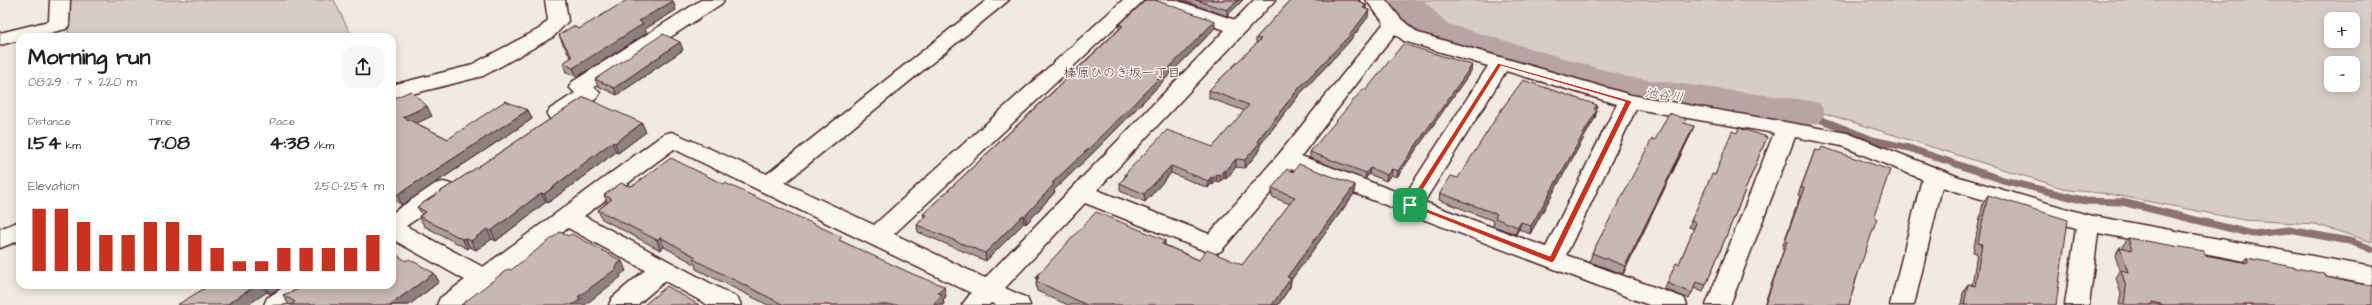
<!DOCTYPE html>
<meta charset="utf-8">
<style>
body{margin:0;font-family:"Architects Daughter","Klee One",sans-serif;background:#f6f6f6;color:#202124;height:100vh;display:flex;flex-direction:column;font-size:15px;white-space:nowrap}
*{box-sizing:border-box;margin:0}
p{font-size:13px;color:#757577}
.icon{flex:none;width:22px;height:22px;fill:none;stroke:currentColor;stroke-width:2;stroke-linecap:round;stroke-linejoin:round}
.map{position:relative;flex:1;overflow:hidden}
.drawer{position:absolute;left:16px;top:33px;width:380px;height:256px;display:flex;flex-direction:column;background:#fff;border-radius:12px;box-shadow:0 2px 10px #0003}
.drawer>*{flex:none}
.tools{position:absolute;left:2324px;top:12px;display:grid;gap:8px}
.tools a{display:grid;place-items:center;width:36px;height:36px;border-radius:8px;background:#fff;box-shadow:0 2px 10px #0003;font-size:20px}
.pin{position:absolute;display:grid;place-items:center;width:34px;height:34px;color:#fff;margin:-17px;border-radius:8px;box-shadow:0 2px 6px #0006}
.round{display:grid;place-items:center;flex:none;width:42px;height:42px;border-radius:12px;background:#f6f6f6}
.headline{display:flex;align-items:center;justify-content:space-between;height:68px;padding:0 12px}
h1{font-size:22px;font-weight:700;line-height:30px}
.stats{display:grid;grid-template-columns:repeat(3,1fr);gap:6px;height:68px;padding:4px 12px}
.stats div{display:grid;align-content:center}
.stats b{font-size:20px;font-weight:700}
.stats small{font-size:11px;font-weight:400}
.stats p{font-size:11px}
.chart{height:112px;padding:8px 12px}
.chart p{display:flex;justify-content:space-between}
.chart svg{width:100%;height:72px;margin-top:4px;stroke:#c8321e;stroke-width:6}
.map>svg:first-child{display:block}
</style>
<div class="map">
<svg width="2372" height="305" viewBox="0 0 2372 305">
<rect width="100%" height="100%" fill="#f0eae0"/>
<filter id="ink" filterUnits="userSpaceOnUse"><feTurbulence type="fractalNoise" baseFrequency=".025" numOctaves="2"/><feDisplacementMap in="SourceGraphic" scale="8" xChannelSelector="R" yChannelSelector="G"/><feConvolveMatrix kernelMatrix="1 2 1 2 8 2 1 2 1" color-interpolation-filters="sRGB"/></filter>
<g filter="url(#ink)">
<!-- green -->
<g fill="#d8ccc6" stroke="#917678" fill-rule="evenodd">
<polygon points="70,0 334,0 352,37 68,37"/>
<path d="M1405 0H2372V242L2315 224 2244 220 2110 194 2069 190 1795 104 1623 83 1439 25 1415 10ZM2331 19H2353V41H2331ZM2331 63H2353V85H2331Z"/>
</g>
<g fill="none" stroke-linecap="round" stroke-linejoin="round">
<!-- stream -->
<polyline stroke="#8c6f72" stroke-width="7" points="1804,113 1873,140 1909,148 2003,180 2086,201 2122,202 2253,234 2289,230 2349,241 2372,249"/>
<!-- river -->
<polygon fill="#b8a4a2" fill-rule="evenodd" points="1382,0 1423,0 1448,24 1628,77 1804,100 1819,103 1825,113 1819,123 1804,126 1625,103 1611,99 1420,40"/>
<defs>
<g id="minor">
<polygon points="50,0 70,0 69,25 66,29 33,37 20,37 20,40 0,45 0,33 49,21"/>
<polygon points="545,0 565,0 568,21 553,37 483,76 392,99 392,85 469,66 539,29 548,20"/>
<path d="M701 0H724L721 4 594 87 600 93 597 98C584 107 567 123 550 119L547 114 550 109 575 93 569 87 572 82Z"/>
<path d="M987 0H1009L785 183 874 225 1123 0H1144L894 234 985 278 1225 30 1149 4 1146 0H1175L1235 20 1254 0H1275L1097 190 1209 234 1279 154 1384 23 1366 0H1386L1401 19 1418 33 1631 95 1847 133 1959 177 2088 215 2372 267V285L2098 233 2089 305H2065L2076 228 1942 187 1914 305H1890L1922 179 1842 146 1795 137 1730 305H1706L1774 133 1636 109 1566 255 1684 298 1687 305H1649L1291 169 1221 251 1213 254 1085 203 1005 288 1027 298 1030 305H996L991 303 989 305H962L971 293 674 149 584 216 738 298 741 305H708L665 281 637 305H609L612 298 645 270 568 228 467 305H437L440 298 465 280 392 239V213L435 184 443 182 451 184 454 190 451 196 406 226 483 267 664 134 672 132 767 174ZM1395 34 1404 41 1488 66 1405 195 1301 156ZM1506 71 1617 104 1546 247 1424 202Z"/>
<polygon points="20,221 20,240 0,248 0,229"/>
<path d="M287 285H317C305 305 285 305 264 305L267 298Z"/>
</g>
</defs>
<!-- minor casing -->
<use href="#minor" stroke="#4a1f2b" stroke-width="3"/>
<!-- minor -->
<use href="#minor" fill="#fbf7ec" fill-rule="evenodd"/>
</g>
<!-- wall -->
<g fill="#ac9e9a" stroke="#4a1f2b">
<polygon points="1180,0 1243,0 1227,16"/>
<polygon points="1291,0 1360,0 1360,2 1366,4 1366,9 1368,17 1348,43 1299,95 1260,145 1260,150 1245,168 1236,167 1226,179 1224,178 1220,182 1217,181 1213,185 1211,184 1208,188 1171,173 1145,202 1120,191 1120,183 1125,177 1125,174 1213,147 1245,111 1209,98 1209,90 1256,44 1256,38"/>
<polygon points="676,10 645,29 647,33 577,77 566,72 563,63 571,58 563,44 559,35 579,29"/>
<polygon points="1119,25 1215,28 1101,145 1054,190 1055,192 1026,224 1024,223 986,261 918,232 917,225 924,217 923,214 1119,29"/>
<polygon points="683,50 617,95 598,86 595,79"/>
<polygon points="1471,71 1397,177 1391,175 1386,181 1369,174 1365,179 1310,158 1310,152 1366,90"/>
<polygon points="584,97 646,132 618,153 616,152 548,203 546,202 496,241 492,239 476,250 470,247 468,249 424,226 419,216 422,214 417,207"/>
<polygon points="392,99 432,116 416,123 448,139 528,110 532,119 402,205 392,199"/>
<polygon points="1597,105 1595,118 1530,234 1519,229 1516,234 1493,226 1494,221 1439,200 1440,193 1458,178"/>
<polygon points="1685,123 1691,134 1623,274 1590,262 1592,253 1655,140"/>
<polygon points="1737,133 1767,137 1703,292 1694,288 1689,299 1665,289 1667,283 1679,264 1694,229 1689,227 1691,221"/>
<polygon points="1815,150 1874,216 1849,305 1764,305 1784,249 1782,248 1800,196 1798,195"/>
<polygon points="1293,172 1355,185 1354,194 1291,280 1290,287 1278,305 1068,305 1037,291 1036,281 1037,281 1036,277 1165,245 1199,260 1242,265 1290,204 1272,197 1272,188"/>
<polygon points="723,184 843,242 946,296 943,300 944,304 943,305 768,305 696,269 695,264 664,247 660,250 602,219 598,210 607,202 604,195 629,186"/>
<polygon points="1988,195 2056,305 1961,305 1963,293 1968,284 1972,285 1977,253 1973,252 1983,203"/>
<polygon points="2128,238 2205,255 2244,262 2247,258 2326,277 2372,305 2119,305 2121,294 2116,278 2120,271 2115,255 2120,247 2124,248 2123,245"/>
<polygon points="406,261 434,273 439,282 409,305 289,305 283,295"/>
<polygon points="210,285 285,285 270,294 267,292"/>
</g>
<!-- shaded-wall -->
<g fill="#8c817d" stroke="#4a1f2b">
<polygon points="1238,0 1243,0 1227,16 1227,10"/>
<polygon points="673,1 676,10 645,29 647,33 577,77 573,68 639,21"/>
<polygon points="1366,4 1366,11 1363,8"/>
<polygon points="1369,10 1368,17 1348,43 1299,95 1260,145 1260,150 1245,168 1245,160 1257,141 1299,88"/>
<polygon points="1215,21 1215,28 1101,145 1054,190 1055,192 1026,224 1025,216 1052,183"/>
<polygon points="680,42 683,50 617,95 614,88"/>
<polygon points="1472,65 1471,71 1397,177 1398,171"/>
<polygon points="427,106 432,116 409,127 403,117"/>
<polygon points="528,110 532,119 402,205 397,195"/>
<polygon points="1597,110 1595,118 1530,234 1531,226"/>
<polygon points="642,123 646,132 618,153 615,143"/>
<polygon points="1694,126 1691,134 1623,274 1625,266"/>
<polygon points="612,142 616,152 548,203 544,194"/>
<polygon points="1236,159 1236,167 1226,179 1226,171"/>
<polygon points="1171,166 1171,173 1145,202 1144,194"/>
<polygon points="1370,168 1369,174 1365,179 1366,173"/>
<polygon points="1392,169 1391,175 1386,181 1387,175"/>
<polygon points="1224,170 1224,178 1220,182 1220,175"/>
<polygon points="1217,174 1217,181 1213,185 1213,178"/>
<polygon points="1211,177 1211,184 1208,188 1208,181"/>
<polygon points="1355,185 1354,194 1291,280 1290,287 1278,305 1272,305 1287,277"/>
<polygon points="541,193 546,202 496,241 491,231"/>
<polygon points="1023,215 1024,223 986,261 985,253"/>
<polygon points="1521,222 1519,229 1516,234 1518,227"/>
<polygon points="487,229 492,239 476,250 471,241"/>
<polygon points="660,237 664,247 660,250 657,240"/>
<polygon points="465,238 470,247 468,249 462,239"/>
<polygon points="1165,240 1165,249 1162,244"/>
<polygon points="622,261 626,271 620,275 621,277 585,305 572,305 578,297"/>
<polygon points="434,273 439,282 409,305 390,305"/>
<polygon points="257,285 261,285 267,292 248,305 226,305"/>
<polygon points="264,285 285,285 270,294"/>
<polygon points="944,286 946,296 943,300 944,304 943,305 933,305 938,293"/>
</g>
<!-- building -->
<g fill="#c8b8b3" stroke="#4a1f2b">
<polygon points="627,0 671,0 673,1 639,21 643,24 573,68 563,63 572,57 559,35 573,26 579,29"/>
<polygon points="1146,0 1155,0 1215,21 1101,137 1052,183 1054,184 1025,216 1023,215 985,253 917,225 926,215 923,214 1123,26 1119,25"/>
<polygon points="1196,0 1238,0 1227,10"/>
<polygon points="1291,0 1359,0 1358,1 1366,4 1363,8 1369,10 1349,36 1299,88 1257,141 1260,142 1245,160 1236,159 1226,171 1224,170 1220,175 1217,174 1213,178 1211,177 1208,181 1171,166 1144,194 1120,183 1127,175 1125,174 1167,130 1213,147 1249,105 1209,90 1261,39 1256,38"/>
<polygon points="663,34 680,42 614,88 595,79"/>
<polygon points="1403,44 1472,65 1398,171 1392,169 1387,175 1370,168 1366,173 1310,152 1363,89 1366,90"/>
<polygon points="1523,80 1597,105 1594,109 1597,110 1531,226 1521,222 1518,227 1495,218 1497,214 1440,193 1451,176 1458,178 1501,110"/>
<polygon points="411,91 427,106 403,117 448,139 505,101 528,110 397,195 392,192 392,99"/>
<polygon points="584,97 642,123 615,143 612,142 544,194 541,193 491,231 487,229 471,241 465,238 462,239 419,216 426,212 417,207"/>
<polygon points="1669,113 1686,119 1684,123 1694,126 1625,266 1592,253 1652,139 1655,140"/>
<polygon points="1739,128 1767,137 1706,285 1696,282 1692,293 1667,283 1676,263 1679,264 1696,223 1691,221 1712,174 1715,175 1732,131 1737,133"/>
<polygon points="1822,147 1890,170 1874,216 1877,218 1856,279 1849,305 1765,305 1787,241 1785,241 1804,188 1801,188 1805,177 1815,150 1820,151"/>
<polygon points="671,158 723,184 725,183 842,237 839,240 915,275 944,286 938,293 942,294 933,305 784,305 693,259 696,257 660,237 657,240 598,210 612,199 604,195 621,183 629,186 634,185"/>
<polygon points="1299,164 1355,185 1287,277 1291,278 1272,305 1087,305 1036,281 1039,278 1036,277 1096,212 1165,240 1162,244 1199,260 1207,250 1242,265 1295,197 1272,188 1287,169 1293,172"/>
<polygon points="1988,195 2068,220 2056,305 1964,305 1968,284 1975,286 1982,244 1978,243"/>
<polygon points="560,232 568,236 572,234 622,261 615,266 617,268 578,297 581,299 572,305 461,305 508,269 511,270"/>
<polygon points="2128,238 2204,251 2205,255 2248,263 2247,258 2269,262 2325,274 2326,277 2344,281 2372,286 2372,305 2164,305 2152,302 2151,305 2124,305 2126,287 2121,270 2128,272 2120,247 2132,250"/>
<polygon points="392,252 406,261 409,259 434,273 390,305 291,305 295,302 283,295 301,288 304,285 392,285"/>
<polygon points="210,285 257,285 226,305 177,305"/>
<polygon points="667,286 699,305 644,305"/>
</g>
</g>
<!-- route -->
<path fill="#c8321e" stroke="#fff" fill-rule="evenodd" d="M1498 63 1632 101 1555 260 1552 263 1407 205ZM1501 66 1625 102 1550 256 1414 204Z"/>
<g text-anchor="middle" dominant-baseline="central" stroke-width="3" stroke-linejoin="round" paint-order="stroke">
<!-- neighbourhood labels -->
<g font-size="13" fill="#4a1f2b" stroke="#fbf7ec">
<text x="1122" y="73">榛原ひのき坂一丁目</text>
</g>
<!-- water labels -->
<g font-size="13" font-style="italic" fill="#704e55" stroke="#fbf7ec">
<text transform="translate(1664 95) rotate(7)">池谷川</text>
</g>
</g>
</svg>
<div class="tools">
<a>+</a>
<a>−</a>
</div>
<div class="pin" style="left:1410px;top:205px;background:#1e9e55"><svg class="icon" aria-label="arrive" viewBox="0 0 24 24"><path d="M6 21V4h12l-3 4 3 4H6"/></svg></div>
<section class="drawer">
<div class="headline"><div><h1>Morning run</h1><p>08:29 · 7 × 220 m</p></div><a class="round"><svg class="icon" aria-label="share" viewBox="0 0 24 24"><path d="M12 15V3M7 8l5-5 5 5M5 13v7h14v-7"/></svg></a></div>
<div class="stats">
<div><p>Distance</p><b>1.54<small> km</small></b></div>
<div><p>Time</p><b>7:08</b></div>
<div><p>Pace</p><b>4:38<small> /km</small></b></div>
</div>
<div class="chart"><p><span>Elevation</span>250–254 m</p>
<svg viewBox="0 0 160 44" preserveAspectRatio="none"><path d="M5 44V6M15 44V6M25 44V14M35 44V22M45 44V22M55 44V14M65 44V14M75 44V22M85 44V30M95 44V38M105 44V38M115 44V30M125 44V30M135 44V30M145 44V30M155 44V22"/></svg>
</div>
</section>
</div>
